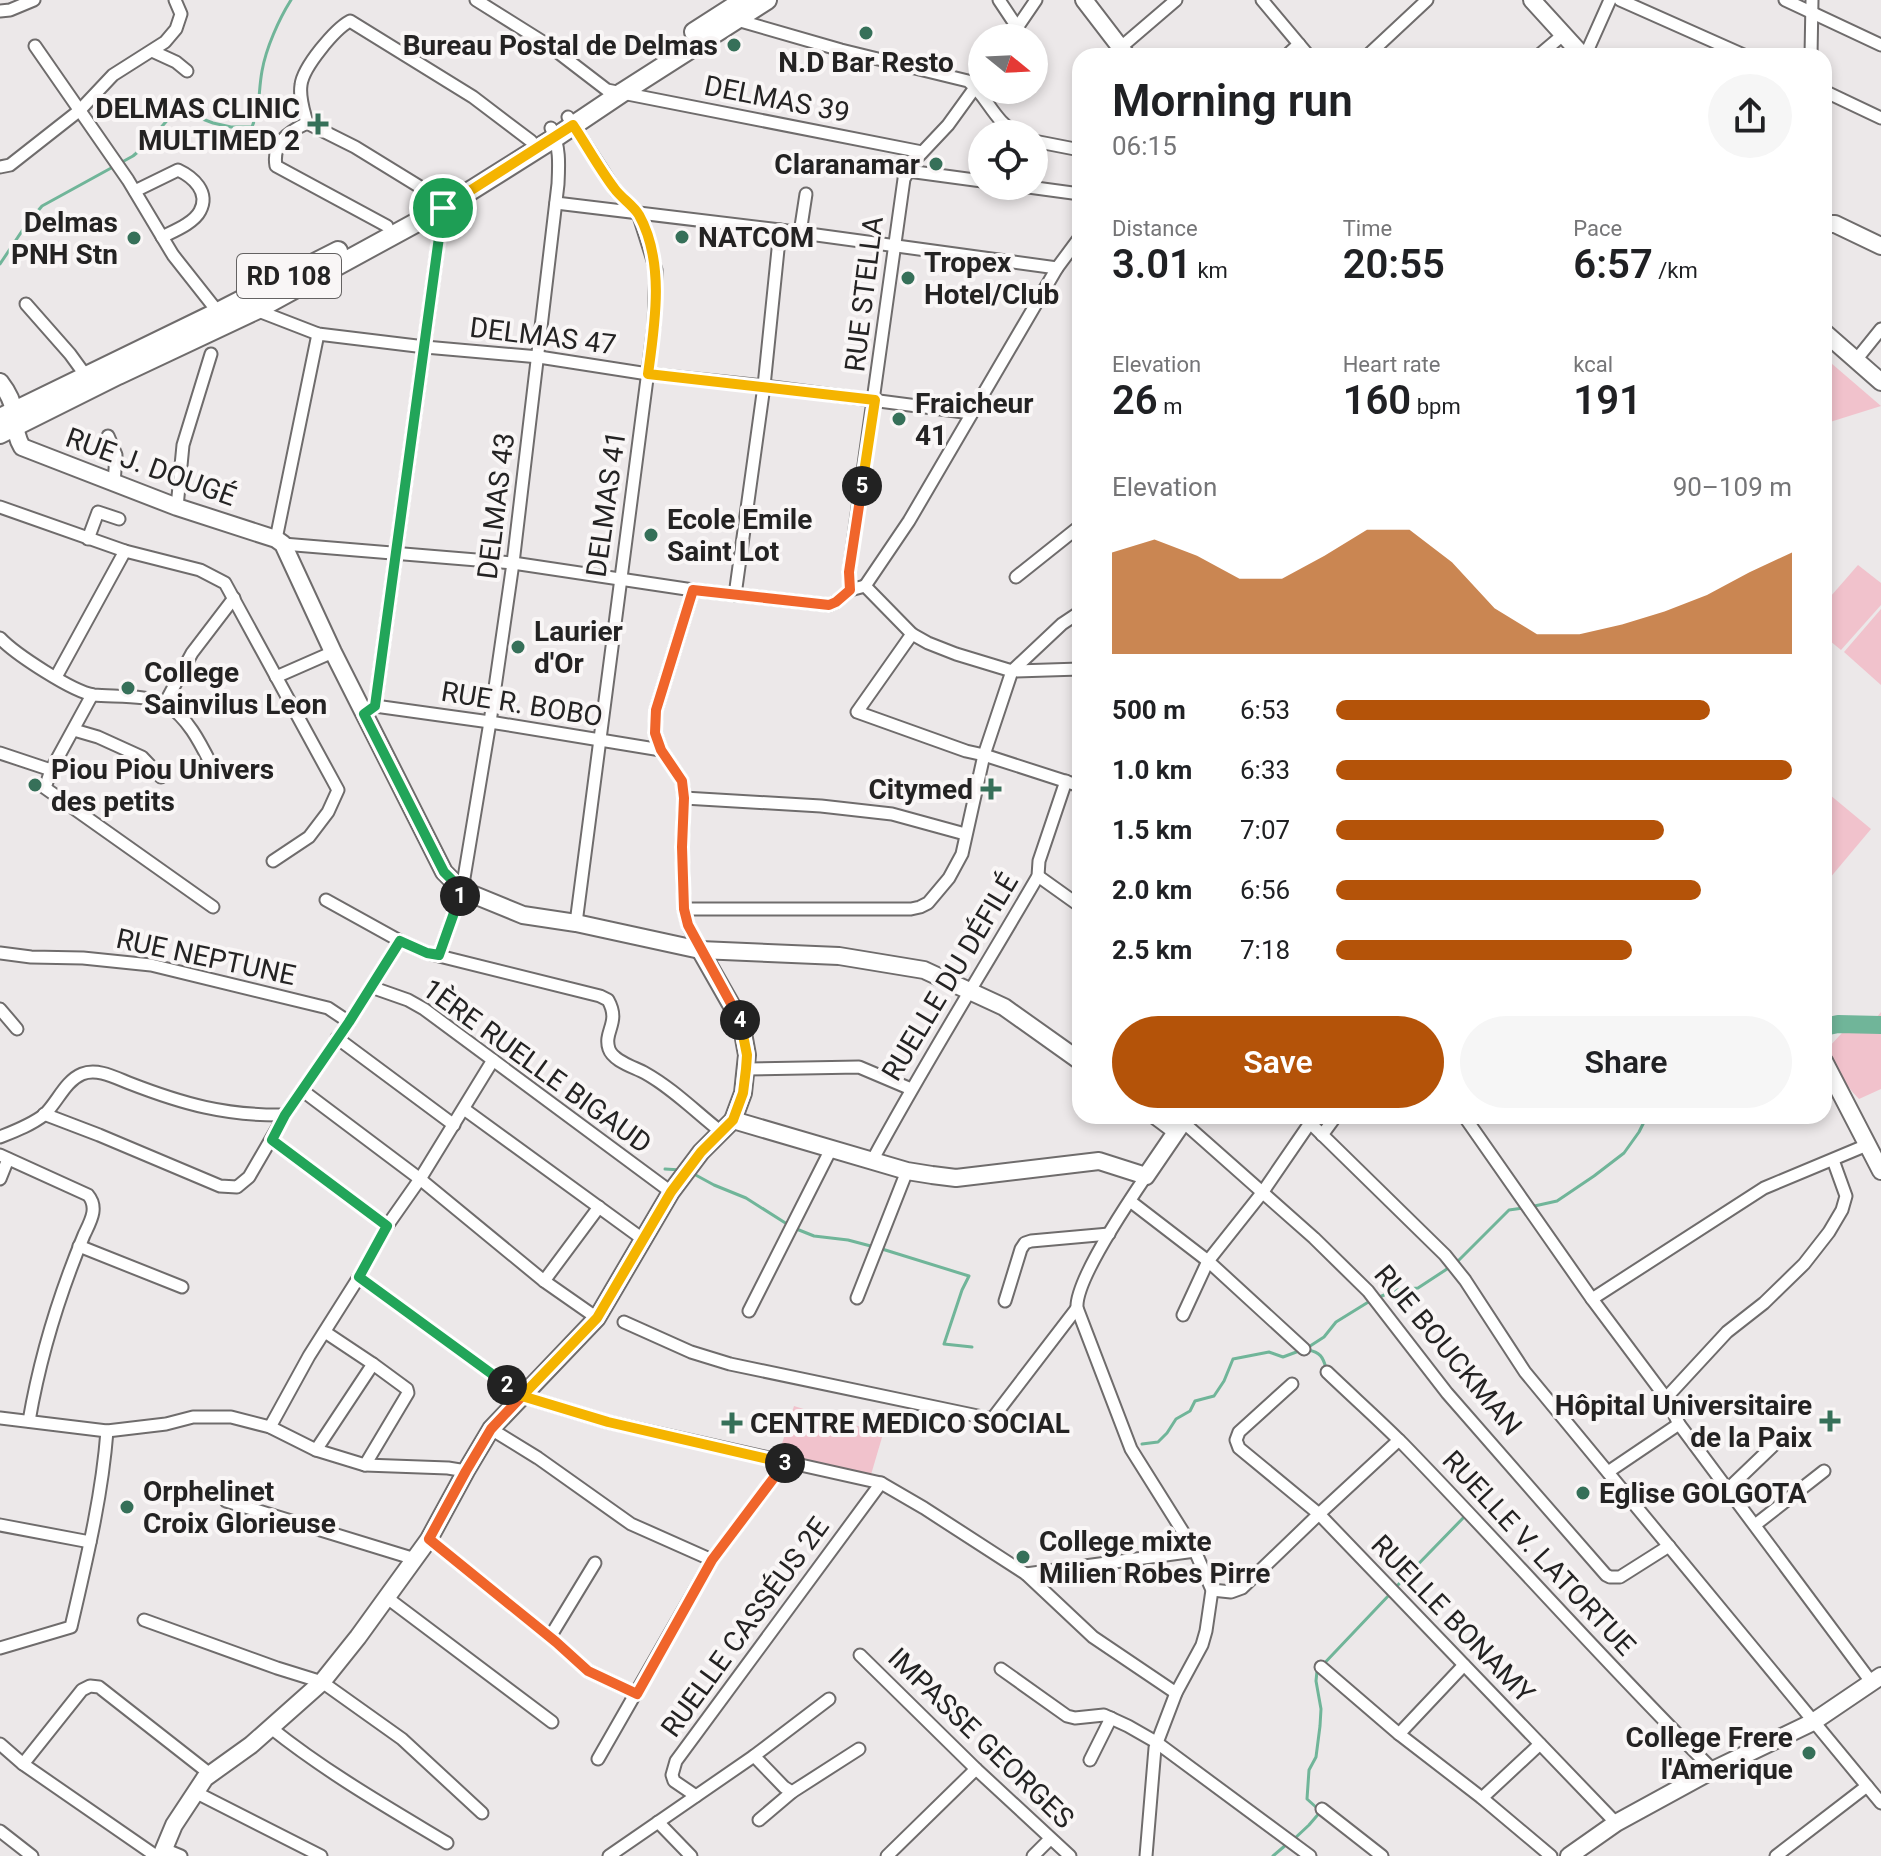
<!DOCTYPE html>
<meta charset="utf-8">
<style>
body{margin:0;font-family:Roboto,sans-serif;background:#f6f6f6;color:#202124;height:100vh;display:flex;flex-direction:column;font-size:30px;white-space:nowrap}
*{box-sizing:border-box;margin:0}
p{font-size:26px;color:#757577}
.icon{flex:none;width:44px;height:44px;fill:none;stroke:currentColor;stroke-width:2;stroke-linecap:round;stroke-linejoin:round}
.map{position:relative;flex:1;overflow:hidden}
.panel{position:absolute;left:1072px;top:48px;width:760px;height:1076px;display:flex;flex-direction:column;background:#fff;border-radius:24px;box-shadow:0 4px 12px #0003}
.panel>*{flex:none}
.needle{width:52px;rotate:108deg}
.fabs{position:absolute;left:968px;top:24px;display:grid;gap:16px}
.fabs a{display:grid;place-items:center;width:80px;height:80px;border-radius:50%;background:#fff;box-shadow:0 4px 12px #0003;font-size:40px}
.pin{position:absolute;display:grid;place-items:center;width:68px;height:68px;color:#fff;margin:-34px;border:4px solid #fff;border-radius:50%;box-shadow:0 2px 8px #0007}
.km{position:absolute;width:40px;height:40px;margin:-20px;border-radius:50%;background:#222;color:#fff;font-size:22px;line-height:40px;text-align:center}
.round{display:grid;place-items:center;flex:none;width:84px;height:84px;border-radius:42px;background:#f6f6f6}
.headline{display:flex;align-items:center;justify-content:space-between;height:136px;padding:0 40px}
h1{font-size:44px;font-weight:600;line-height:60px}
.figures{display:grid;grid-template-columns:repeat(3,1fr);gap:12px;height:136px;padding:8px 40px}
.figures div{display:grid;align-content:center}
.figures b{font-size:40px;font-weight:600}
.figures small{font-size:22px;font-weight:400}
.figures p{font-size:22px}
.chart{height:224px;padding:16px 40px}
.chart p{display:flex;justify-content:space-between}
.chart svg{width:100%;height:144px;margin-top:8px;fill:#b45309;opacity:.7}
.button{display:flex;gap:16px;margin-top:auto;padding:16px 40px}
.button a{flex:1;height:92px;border-radius:48px;background:#b45309;color:#fff;font-size:32px;font-weight:600;line-height:92px;text-align:center}
.button a+a{background:#f6f6f6;color:#202124}
ul{padding:0 40px;list-style:none;font-size:26px}
li{display:grid;grid-template-columns:128px 96px 1fr;align-items:center;height:60px}
li i{height:20px;border-radius:10px;background:#b45309}
.map>svg:first-child{display:block}
</style>
<div class="map">
<svg width="1881" height="1856" viewBox="0 0 1881 1856">
<rect width="100%" height="100%" fill="#ece8e9"/>
<!-- green -->
<g fill="#f1c2cc">
<polygon points="1824,357 1881,406 1830,422 1824,417"/>
<polygon points="1858,565 1881,583 1881,605 1841,650 1824,636 1824,604"/>
<polygon points="1881,609 1881,685 1844,652"/>
<polygon points="1824,790 1871,829 1824,885"/>
<path d="M1881 1012V1089L1859 1099C1843 1083 1836 1068 1829 1047L1853 1021 1877 1017Z"/>
<polygon points="794,1406 883,1434 870,1478 779,1453"/>
</g>
<g fill="none" stroke-linecap="round" stroke-linejoin="round">
<!-- stream -->
<g stroke="#70b599" stroke-width="3">
<path d="M0 264 26 225 42 206 133 156 146 145 170 117 187 113 213 123 231 127H252C261 104 258 93 262 71 266 48 279 19 291 0"/>
<polyline points="665,1169 681,1170"/>
<polyline points="692,1173 714,1185 746,1198 787,1224"/>
<polyline points="1530,1207 1557,1201 1594,1176 1624,1153 1639,1132 1647,1116"/>
<polyline points="794,1228 814,1236 848,1240 882,1249 969,1276 962,1290 944,1344 972,1347"/>
<polyline points="1456,1263 1509,1210 1523,1208"/>
<polyline points="1377,1298 1396,1290 1418,1288 1450,1267"/>
<polyline points="1307,1348 1324,1337 1336,1322 1370,1301"/>
<path d="M1308 1350C1320 1352 1323 1357 1326 1368"/>
<polyline points="1142,1444 1158,1442 1167,1433 1176,1419 1190,1411 1195,1401 1214,1396 1224,1381 1233,1359 1269,1352 1283,1357 1299,1351"/>
<polyline points="1396,1587 1466,1515"/>
<polyline points="1317,1808 1307,1799 1309,1770 1316,1757 1320,1726 1321,1709 1316,1681 1317,1671 1391,1593"/>
<polyline points="1293,1840 1309,1825 1321,1811"/>
<polyline points="1273,1856 1287,1844"/>
</g>
<!-- river -->
<polyline stroke="#70b599" stroke-width="18" points="1824,1027 1838,1024 1881,1025"/>
<defs>
<g id="street">
<polyline points="476,0 551,47 607,90 922,152"/>
<polyline points="999,0 1017,27"/>
<polyline points="1262,0 1309,56"/>
<polyline points="1620,0 1746,56"/>
<polyline points="1785,0 1881,45"/>
<polyline points="0,11 10,10 34,0"/>
<path d="M736 18 737 20 841 50 968 81C988 97 994 122 1018 134"/>
<polyline points="1010,38 1036,0"/>
<polyline points="35,46 128,180 173,255 218,312"/>
<polyline points="1120,48 1176,0"/>
<polyline points="152,51 176,62 187,71"/>
<polyline points="1286,56 1299,44"/>
<polyline points="1367,56 1427,0"/>
<polyline points="1538,56 1564,34"/>
<polyline points="1585,56 1610,0"/>
<polyline points="1811,56 1812,0"/>
<polyline points="1824,91 1881,118"/>
<polyline points="568,117 616,191 638,213 656,270 654,325 576,923"/>
<path d="M307 123C304 111 299 98 301 85 303 67 335 29 350 21L473 97 531 141"/>
<polyline points="1034,141 1080,150"/>
<polyline points="0,167 10,165 80,110 113,75 165,42 176,29 181,14 175,0"/>
<polyline points="908,171 982,181"/>
<polyline points="1021,186 1080,194"/>
<path d="M135 191 178 170C193 177 210 192 200 211 194 223 174 231 162 237"/>
<polyline points="556,203 780,230 1057,268"/>
<polyline points="800,233 806,194"/>
<polyline points="26,304 70,354 86,376"/>
<polyline points="256,310 318,334 425,347 539,357 648,374 764,386 971,413"/>
<polyline points="1856,360 1881,329"/>
<polyline points="108,436 116,455 114,484"/>
<polyline points="0,507 125,551 200,570 225,583 338,790 328,812 309,837 273,861"/>
<polyline points="177,507 183,445 211,354"/>
<polyline points="88,539 98,512 119,519"/>
<polyline points="276,539 318,334"/>
<polyline points="283,544 513,563 693,590 829,605 836,602 850,590 865,586"/>
<polyline points="1016,577 1080,526"/>
<polyline points="865,586 909,521 1057,268 1080,237"/>
<polyline points="865,586 912,634 928,643 956,654 1012,671 1080,669"/>
<polyline points="693,590 656,710 655,733 661,750 682,781 684,798 682,847 684,909 688,925 700,950"/>
<polyline points="850,590 849,572 904,179 915,160 948,125 982,78"/>
<polyline points="735,595 764,386 780,230"/>
<polyline points="912,634 857,712 966,751 984,755 1080,786"/>
<path d="M0 638C15 654 73 692 94 695 112 697 151 695 166 704 191 720 203 749 216 774"/>
<polyline points="56,677 125,551"/>
<polyline points="276,677 333,652"/>
<polyline points="92,695 51,770 45,788 213,907"/>
<polyline points="165,703 192,653 234,598"/>
<polyline points="375,706 490,722 661,750"/>
<path d="M364 714 375 706 443 208 438 198 355 147 307 123C288 132 272 143 276 166L387 226"/>
<polyline points="74,730 98,737 142,757 161,777"/>
<polyline points="0,753 51,770"/>
<polyline points="684,798 821,806 892,814 965,834"/>
<polyline points="1038,876 1080,906"/>
<path d="M326 900 400 941 427 953 600 996 608 1000C621 1023 603 1031 609 1049 613 1061 634 1067 645 1073 672 1088 696 1112 720 1131"/>
<polyline points="684,909 911,909 920,907 928,903 949,878 962,854 984,755 1012,671 1062,624 1080,612"/>
<polyline points="0,953 31,957 83,958 151,965 328,1008 349,1022"/>
<path d="M439 955 462 890 490 722 513 563 558 184C559 164 560 146 551 128"/>
<polyline points="371,987 408,1000 424,1009 671,1192"/>
<polyline points="0,1009 17,1029"/>
<polyline points="337,1038 454,1125"/>
<polyline points="746,1069 859,1067 911,1089"/>
<polyline points="303,1091 420,1179 544,1281 597,1318"/>
<polyline points="464,1109 644,1240"/>
<polyline points="44,1114 99,1135 220,1186 237,1187 249,1177 285,1115 349,1022 400,941"/>
<polyline points="1303,1116 1445,1255 1465,1280 1525,1372 1881,1803"/>
<polyline points="1464,1116 1592,1299 1666,1398 1679,1424 1872,1683"/>
<polyline points="1183,1122 1314,1238 1368,1291 1447,1393 1606,1575 1610,1577 1620,1577 1669,1546"/>
<polyline points="1322,1135 1336,1116"/>
<path d="M0 1137C15 1131 31 1125 44 1115 57 1103 65 1081 82 1074 97 1068 114 1077 129 1083 183 1104 226 1116 285 1115"/>
<polyline points="272,1140 387,1226"/>
<path d="M0 1155 88 1195C99 1208 90 1222 84 1235 59 1295 40 1357 29 1421"/>
<path d="M872 1161C924 1064 983 971 1038 876L1039 861 1066 781"/>
<polyline points="0,1179 8,1159"/>
<polyline points="1130,1201 1208,1261 1304,1349"/>
<polyline points="79,1246 182,1287"/>
<polyline points="359,1277 522,1396 608,1422 881,1483 924,1508 1026,1574 1093,1637 1176,1693"/>
<polyline points="544,1281 599,1207"/>
<polyline points="857,1298 907,1171"/>
<polyline points="1592,1299 1764,1188 1867,1145"/>
<polyline points="1005,1301 1021,1249 1025,1243 1031,1241 1109,1234"/>
<polyline points="749,1311 831,1149"/>
<polyline points="1183,1315 1208,1261 1262,1193 1310,1123"/>
<polyline points="624,1322 691,1352 730,1364 992,1419 1077,1308"/>
<path d="M1327 1372C1352 1396 1378 1419 1402 1443 1507 1551 1606 1664 1713 1770"/>
<polyline points="1292,1384 1239,1432 1236,1440 1239,1448 1319,1514 1616,1823"/>
<polyline points="1666,1398 1727,1332 1764,1303 1804,1264 1829,1232 1842,1210 1846,1196 1833,1160"/>
<polyline points="0,1418 107,1431 166,1424 193,1417 231,1417 270,1427 316,1450 365,1465 448,1468 466,1471"/>
<polyline points="270,1427 309,1356 359,1277 387,1226 420,1179 493,1060"/>
<polyline points="491,1429 538,1458 631,1524 712,1560"/>
<polyline points="316,1450 373,1364 325,1332"/>
<polyline points="365,1465 408,1393 407,1389 373,1364"/>
<polyline points="1608,1472 1679,1424"/>
<polyline points="1728,1489 1778,1441"/>
<polyline points="226,1501 415,1559"/>
<polyline points="0,1525 90,1542"/>
<polyline points="1755,1525 1824,1471"/>
<polyline points="429,1539 556,1642 588,1671 637,1694"/>
<polyline points="1026,1574 1195,1551"/>
<polyline points="1212,1590 1231,1592 1242,1588 1319,1514 1399,1440"/>
<polyline points="386,1597 552,1722"/>
<polyline points="144,1620 277,1668 322,1682 402,1739 482,1813"/>
<polyline points="550,1637 595,1563"/>
<path d="M0 1648 71 1627C86 1562 102 1497 107 1431"/>
<polyline points="860,1655 976,1769 1070,1856"/>
<polyline points="1321,1667 1399,1734 1482,1798 1551,1856"/>
<polyline points="1001,1669 1067,1716 1075,1718 1104,1715 1128,1726 1156,1742 1310,1856"/>
<path d="M271 1728C326 1772 387 1807 447 1843"/>
<polyline points="1399,1734 1464,1665"/>
<polyline points="0,1744 23,1764 156,1856"/>
<polyline points="754,1756 784,1787 792,1792 859,1749"/>
<polyline points="598,1759 712,1560 785,1463"/>
<polyline points="1090,1760 1111,1718"/>
<polyline points="23,1764 82,1690 90,1686 99,1687 210,1774"/>
<polyline points="195,1792 321,1856"/>
<polyline points="696,1796 674,1781 672,1775 676,1761 881,1483"/>
<polyline points="1482,1798 1540,1744"/>
<polyline points="1322,1809 1382,1856"/>
<polyline points="759,1820 792,1792"/>
<polyline points="658,1822 691,1856"/>
<polyline points="0,1831 32,1856"/>
<polyline points="164,1849 181,1856"/>
<polyline points="609,1856 754,1756 829,1699"/>
<polyline points="887,1856 976,1769"/>
<polyline points="1033,1856 1050,1839"/>
<path d="M1146 1856 1155 1748 1176 1693 1202 1645 1206 1631 1212 1590 1195 1551 1131 1449 1077 1308C1075 1281 1129 1201 1146 1176"/>
<polyline points="1776,1856 1867,1786"/>
</g>
<g id="secondary">
<polyline points="1084,0 1127,56"/>
<polyline points="1532,0 1583,56"/>
<polyline points="1824,227 1829,224 1835,224 1881,246"/>
<polyline points="1824,332 1881,382"/>
<path d="M0 382C7 391 13 401 14 413 16 426 15 435 22 447L177 507 276 539 283 544 333 652 444 872 462 890 523 915 576 923 700 950 839 956 924 970 1004 1007 1080 1061"/>
<polyline points="1824,1061 1881,1171"/>
<polyline points="1156,1116 1176,1131"/>
<polyline points="733,1120 907,1171 932,1175 956,1178 1099,1161 1146,1176 1187,1116"/>
<polyline points="161,1856 174,1825 205,1778 251,1745 322,1682 358,1637 429,1539 466,1471 491,1429 597,1318 671,1192 701,1152 733,1120 743,1093 747,1055 741,1022 700,950"/>
<polyline points="1569,1856 1616,1823 1713,1770 1813,1722 1881,1676"/>
</g>
<g id="primary">
<polyline points="694,32 744,0"/>
<polyline points="0,418 218,312 338,251"/>
<polyline points="0,434 118,375 256,310 443,208 556,137 623,92 767,0"/>
</g>
</defs>
<!-- street casing -->
<use href="#street" stroke="#6f6c6c" stroke-width="15"/>
<!-- secondary casing -->
<use href="#secondary" stroke="#6f6c6c" stroke-width="20"/>
<!-- primary casing -->
<use href="#primary" stroke="#6f6c6c" stroke-width="22"/>
<!-- street -->
<use href="#street" stroke="#fff" stroke-width="11"/>
<!-- secondary -->
<use href="#secondary" stroke="#fff" stroke-width="16"/>
<!-- primary -->
<use href="#primary" stroke="#fff" stroke-width="18"/>
</g>
<g fill="none" stroke-linecap="round" stroke-linejoin="round">
<defs>
<polyline id="split-1" points="443,208 375,706 364,714 444,872 462,890 460,896"/>
<polyline id="split-2" points="460,896 439,955 427,953 400,941 349,1022 285,1115 272,1140 387,1226 359,1277 507,1385"/>
<polyline id="split-3" points="507,1385 522,1396 491,1429 466,1471 429,1539 556,1642 588,1671 637,1694 712,1560 785,1463"/>
<polyline id="split-4" points="740,1020 747,1055 746,1069 743,1093 733,1120 701,1152 671,1192 597,1318 522,1396 608,1422 785,1463"/>
<polyline id="split-5" points="740,1020 688,925 684,909 682,847 684,798 682,781 661,750 655,733 656,710 693,590 829,605 836,602 850,590 849,572 862,486"/>
<path id="split-6" d="M443 208 573 125C587 146 599 168 614 188 621 198 633 205 639 215 665 262 655 324 648 374L875 400 862 486"/>
</defs>
<!-- split-1 casing -->
<use href="#split-1" stroke="#fff" stroke-width="16"/>
<!-- split-2 casing -->
<use href="#split-2" stroke="#fff" stroke-width="16"/>
<!-- split-3 casing -->
<use href="#split-3" stroke="#fff" stroke-width="16"/>
<!-- split-4 casing -->
<use href="#split-4" stroke="#fff" stroke-width="16"/>
<!-- split-5 casing -->
<use href="#split-5" stroke="#fff" stroke-width="16"/>
<!-- split-6 casing -->
<use href="#split-6" stroke="#fff" stroke-width="16"/>
<!-- split-1 -->
<use href="#split-1" stroke="#22a559" stroke-width="10"/>
<!-- split-2 -->
<use href="#split-2" stroke="#22a559" stroke-width="10"/>
<!-- split-3 -->
<use href="#split-3" stroke="#f0652b" stroke-width="10"/>
<!-- split-4 -->
<use href="#split-4" stroke="#f5b400" stroke-width="10"/>
<!-- split-5 -->
<use href="#split-5" stroke="#f0652b" stroke-width="10"/>
<!-- split-6 -->
<use href="#split-6" stroke="#f5b400" stroke-width="10"/>
</g>
<!-- markers -->
<g fill="#367059" stroke="#f9f6f6" stroke-width="3">
<circle cx="866" cy="33" r="8"/>
<circle cx="734" cy="45" r="8"/>
<path d="M314 112h8v8h8v8h-8v8h-8v-8h-8v-8h8z"/>
<circle cx="936" cy="164" r="8"/>
<circle cx="682" cy="237" r="8"/>
<circle cx="134" cy="238" r="8"/>
<circle cx="908" cy="278" r="8"/>
<circle cx="899" cy="419" r="8"/>
<circle cx="651" cy="535" r="8"/>
<circle cx="518" cy="647" r="8"/>
<circle cx="128" cy="688" r="8"/>
<circle cx="35" cy="785" r="8"/>
<path d="M987 777h8v8h8v8h-8v8h-8v-8h-8v-8h8z"/>
<path d="M1826 1409h8v8h8v8h-8v8h-8v-8h-8v-8h8z"/>
<path d="M728 1411h8v8h8v8h-8v8h-8v-8h-8v-8h8z"/>
<circle cx="1583" cy="1493" r="8"/>
<circle cx="127" cy="1507" r="8"/>
<circle cx="1023" cy="1557" r="8"/>
<circle cx="1809" cy="1753" r="8"/>
</g>
<g text-anchor="middle" dominant-baseline="central" stroke-width="8" stroke-linejoin="round" paint-order="stroke">
<!-- shield labels -->
<rect fill="#f9f6f6" stroke="#646262" stroke-width="2" x="237" y="254" width="104" height="44" rx="6"/>
<g font-size="26" font-weight="bold" fill="#242323">
<text x="289" y="276">RD 108</text>
</g>
<!-- poi labels -->
<g font-size="28" font-weight="bold" fill="#242323" stroke="#f9f6f6" text-anchor="start">
<text x="718" y="45" text-anchor="end">Bureau Postal de Delmas</text>
<text x="866" y="62" text-anchor="middle">N.D Bar Resto</text>
<text x="300" y="108" text-anchor="end">DELMAS CLINIC<tspan x="300" dy="32">MULTIMED 2</tspan></text>
<text x="920" y="164" text-anchor="end">Claranamar</text>
<text x="118" y="222" text-anchor="end">Delmas<tspan x="118" dy="32">PNH Stn</tspan></text>
<text x="698" y="237">NATCOM</text>
<text x="924" y="262">Tropex<tspan x="924" dy="32">Hotel/Club</tspan></text>
<text x="915" y="403">Fraicheur<tspan x="915" dy="32">41</tspan></text>
<text x="667" y="519">Ecole Emile<tspan x="667" dy="32">Saint Lot</tspan></text>
<text x="534" y="631">Laurier<tspan x="534" dy="32">d'Or</tspan></text>
<text x="144" y="672">College<tspan x="144" dy="32">Sainvilus Leon</tspan></text>
<text x="51" y="769">Piou Piou Univers<tspan x="51" dy="32">des petits</tspan></text>
<text x="973" y="789" text-anchor="end">Citymed</text>
<text x="1812" y="1405" text-anchor="end">Hôpital Universitaire<tspan x="1812" dy="32">de la Paix</tspan></text>
<text x="750" y="1423">CENTRE MEDICO SOCIAL</text>
<text x="143" y="1491">Orphelinet<tspan x="143" dy="32">Croix Glorieuse</tspan></text>
<text x="1599" y="1493">Eglise GOLGOTA</text>
<text x="1039" y="1541">College mixte<tspan x="1039" dy="32">Milien Robes Pirre</tspan></text>
<text x="1793" y="1737" text-anchor="end">College Frere<tspan x="1793" dy="32">l'Amerique</tspan></text>
</g>
<!-- street labels -->
<g font-size="28" fill="#242323" stroke="#f9f6f6">
<text transform="translate(777 99) rotate(11)">DELMAS 39</text>
<text transform="translate(864 294) rotate(-83)">RUE STELLA</text>
<text transform="translate(543 336) rotate(7)">DELMAS 47</text>
<text transform="translate(151 467) rotate(20)">RUE J. DOUGÉ</text>
<text transform="translate(606 504) rotate(-82)">DELMAS 41</text>
<text transform="translate(496 506) rotate(-83)">DELMAS 43</text>
<text transform="translate(522 704) rotate(9)">RUE R. BOBO</text>
<text transform="translate(206 957) rotate(12)">RUE NEPTUNE</text>
<text transform="translate(950 977) rotate(-59)">RUELLE DU DÉFILÉ</text>
<text transform="translate(537 1066) rotate(36)">1ÈRE RUELLE BIGAUD</text>
<text transform="translate(1448 1350) rotate(50)">RUE BOUCKMAN</text>
<text transform="translate(1539 1553) rotate(47)">RUELLE V. LATORTUE</text>
<text transform="translate(1453 1619) rotate(46)">RUELLE BONAMY</text>
<text transform="translate(745 1627) rotate(-54)">RUELLE CASSÉUS 2E</text>
<text transform="translate(981 1738) rotate(44)">IMPASSE GEORGES</text>
</g>
</g>
</svg>
<div class="fabs">
<a><svg class="needle" viewBox="-14 -14 28 28"><path d="M0-13l5 13h-10z" fill="#e53935"/><path d="M0 13l5-13h-10z" fill="#757577"/></svg></a>
<a><svg class="icon" aria-label="locate" viewBox="0 0 24 24"><circle cx="12" cy="12" r="6"/><path d="M12 2v4M12 18v4M2 12h4M18 12h4"/></svg></a>
</div>
<div class="pin" style="left:443px;top:208px;background:#1e9e55"><svg class="icon" aria-label="arrive" viewBox="0 0 24 24"><path d="M6 21V4h12l-3 4 3 4H6"/></svg></div>
<b class="km" style="left:460px;top:896px">1</b>
<b class="km" style="left:507px;top:1385px">2</b>
<b class="km" style="left:785px;top:1463px">3</b>
<b class="km" style="left:740px;top:1020px">4</b>
<b class="km" style="left:862px;top:486px">5</b>
<section class="panel">
<div class="headline"><div><h1>Morning run</h1><p>06:15</p></div><a class="round"><svg class="icon" aria-label="share" viewBox="0 0 24 24"><path d="M12 15V3M7 8l5-5 5 5M5 13v7h14v-7"/></svg></a></div>
<div class="figures">
<div><p>Distance</p><b>3.01<small> km</small></b></div>
<div><p>Time</p><b>20:55</b></div>
<div><p>Pace</p><b>6:57<small> /km</small></b></div>
</div>
<div class="figures">
<div><p>Elevation</p><b>26<small> m</small></b></div>
<div><p>Heart rate</p><b>160<small> bpm</small></b></div>
<div><p>kcal</p><b>191</b></div>
</div>
<div class="chart"><p><span>Elevation</span>90–109 m</p>
<svg viewBox="0 0 160 44" preserveAspectRatio="none"><path d="M0 44V13L10 9L20 14L30 21L40 21L50 14L60 6L70 6L80 16L90 30L100 38L110 38L120 35L130 31L140 26L150 19L160 13V44z"/></svg>
</div>
<ul>
<li><b>500 m</b>6:53<i style="width:82%"></i></li>
<li><b>1.0 km</b>6:33<i style="width:100%"></i></li>
<li><b>1.5 km</b>7:07<i style="width:72%"></i></li>
<li><b>2.0 km</b>6:56<i style="width:80%"></i></li>
<li><b>2.5 km</b>7:18<i style="width:65%"></i></li>
</ul>
<div class="button"><a>Save</a><a>Share</a></div>
</section>
</div>
